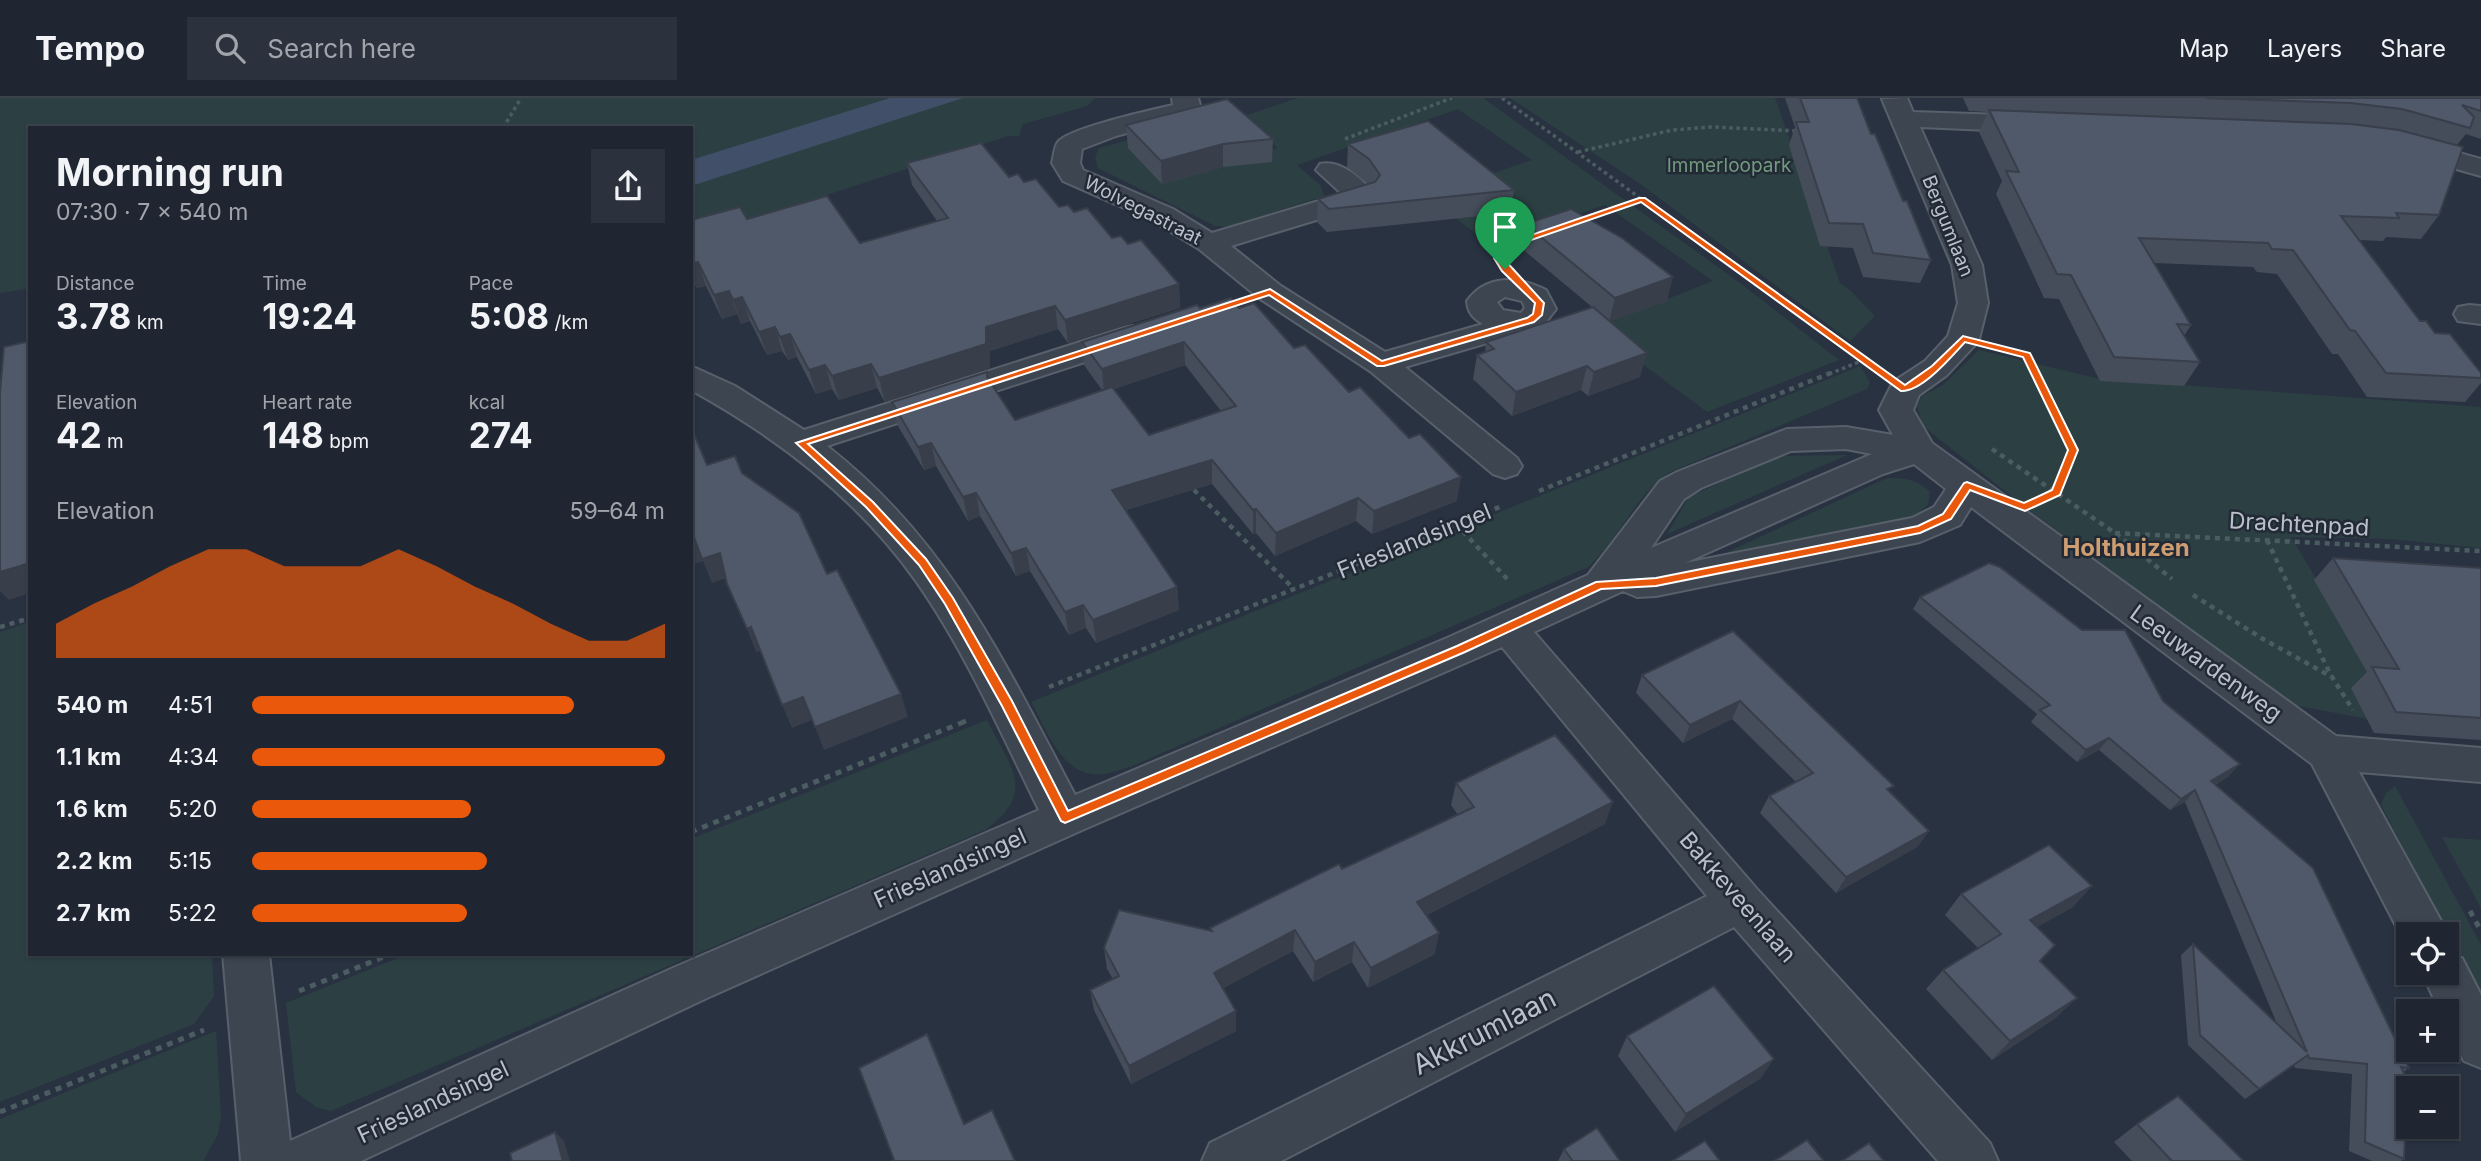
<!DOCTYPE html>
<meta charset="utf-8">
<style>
body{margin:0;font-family:Inter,sans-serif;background:#2c323d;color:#f1f3f6;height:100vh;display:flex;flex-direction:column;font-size:26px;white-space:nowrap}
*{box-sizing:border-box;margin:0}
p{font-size:23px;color:#a1a5ab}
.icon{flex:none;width:38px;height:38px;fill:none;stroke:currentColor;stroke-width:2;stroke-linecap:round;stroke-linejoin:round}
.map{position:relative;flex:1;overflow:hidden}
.sheet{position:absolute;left:28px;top:28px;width:665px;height:830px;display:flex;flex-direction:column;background:#1f2631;border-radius:0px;box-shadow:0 2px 5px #0004,0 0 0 2px #3c434d}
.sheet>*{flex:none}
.fabs{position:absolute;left:2396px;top:824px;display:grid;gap:14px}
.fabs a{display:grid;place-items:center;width:63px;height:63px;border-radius:0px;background:#1f2631;box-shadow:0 2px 5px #0004,0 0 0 2px #3c434d;font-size:35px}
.pin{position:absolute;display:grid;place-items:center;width:60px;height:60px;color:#fff;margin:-72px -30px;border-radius:50% 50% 50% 0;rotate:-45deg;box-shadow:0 0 7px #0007}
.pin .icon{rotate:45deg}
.round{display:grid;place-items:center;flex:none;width:74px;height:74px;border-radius:0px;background:#2c323d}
.summary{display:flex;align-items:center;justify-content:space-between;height:119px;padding:0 28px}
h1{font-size:38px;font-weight:700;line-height:52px}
.metrics{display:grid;grid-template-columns:repeat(3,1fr);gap:10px;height:119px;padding:7px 28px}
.metrics div{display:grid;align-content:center}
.metrics b{font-size:35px;font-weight:700}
.metrics small{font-size:19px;font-weight:400}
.metrics p{font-size:19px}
.chart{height:196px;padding:14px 28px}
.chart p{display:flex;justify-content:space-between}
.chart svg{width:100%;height:126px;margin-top:7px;fill:#ea580c;opacity:.7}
ul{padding:0 28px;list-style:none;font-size:23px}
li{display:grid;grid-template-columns:112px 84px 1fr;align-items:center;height:52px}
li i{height:18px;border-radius:9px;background:#ea580c}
header{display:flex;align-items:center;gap:42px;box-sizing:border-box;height:98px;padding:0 35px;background:#1f2631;border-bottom:2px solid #3c434d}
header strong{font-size:33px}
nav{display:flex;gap:38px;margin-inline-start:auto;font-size:24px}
.search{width:490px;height:63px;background:#2c323d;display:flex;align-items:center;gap:18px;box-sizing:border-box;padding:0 24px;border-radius:0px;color:#a1a5ab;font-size:26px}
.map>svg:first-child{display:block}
</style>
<header>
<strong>Tempo</strong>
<div class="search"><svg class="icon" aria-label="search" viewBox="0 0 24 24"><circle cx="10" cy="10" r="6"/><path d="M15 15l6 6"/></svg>Search here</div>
<nav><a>Map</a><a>Layers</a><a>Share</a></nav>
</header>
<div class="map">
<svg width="2481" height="1063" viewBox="0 0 2481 1063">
<rect width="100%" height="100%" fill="#293241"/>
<!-- green -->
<g fill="#2c4043">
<polygon points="0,0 1095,0 1087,8 1023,26 1019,38 1008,38 694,140 691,139 691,30 30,30 30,190 0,195"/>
<polygon points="1298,0 1483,0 1740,185 1839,262 1707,314 1594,230 1713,183 1605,107 1489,146 1428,98 1532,62 1458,11 1297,67 1321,88 1324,98 1229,129 1215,128 1098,70 1095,59 1099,50 1132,41 1183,80 1277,50 1244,18"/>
<polygon points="1510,0 1775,0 1840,185 1850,192 1875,218 1850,243 1639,85"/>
<polygon points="1979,252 2100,281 2481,309 2481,450 2390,441 2291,439 2405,628 2294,607 2025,409 1923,328 1917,308 1922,298 1943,287"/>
<path d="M1860 268 1870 284 1867 291 1670 374C1635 397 1619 441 1588 469L1130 669C1122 671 1112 675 1104 676 1063 682 1047 632 1031 604Z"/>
<polygon points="1847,357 1667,436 1689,399 1779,358"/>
<path d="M1887 380C1905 380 1917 381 1930 394L1928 407 1910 421 1721 457Z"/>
<polygon points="30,524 30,856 212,856 214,898 194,926 0,1004 0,534"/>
<path d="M987 622C1010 669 1038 694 985 732L331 1013 316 1009 296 994 286 905 408 856H691V741Z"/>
<polygon points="2395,688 2481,847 2481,899 2381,707 2386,695"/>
<polygon points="2442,739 2481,742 2481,810"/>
<polygon points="216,933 221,1019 218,1036 203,1063 0,1063 0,1021"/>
</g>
<!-- water -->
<polygon fill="#414f68" points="890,0 963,0 691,88 691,62"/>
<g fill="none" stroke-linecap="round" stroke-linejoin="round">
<defs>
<g id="minor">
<path d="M1172 0H1198L1200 7 1191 17 1116 38 1082 51 1080 65 1083 72 1173 111 1212 135 1342 96 1316 72 1320 66C1341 61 1364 82 1376 99L1372 105 1231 148 1281 188 1385 254 1483 226C1473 220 1468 215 1467 203 1486 176 1519 178 1546 192L1556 211 1542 229 1405 269 1517 360 1522 368 1517 376 1505 380 1493 376 1370 273 1259 200 1199 151 1153 123 1063 83 1052 65C1054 58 1054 49 1058 44 1069 30 1152 12 1173 7ZM1505 199 1522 203 1525 210 1521 215 1503 212 1497 204Z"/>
<path d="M1907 0 1913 14 2035 18 2044 20 2048 26 2044 32 2035 34 1920 29 1982 167 1988 205 1979 241 1974 248 1947 277 1919 297 1913 312 1932 345 2336 638 2481 650V684L2359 674 2440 821 2447 836 2446 837 2408 836V851L2312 666 1971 409 1960 427 1920 444 1656 498 1637 499 1623 493 1534 534 1756 790 1990 1045 1998 1063H1938L1734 829 1281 1063H1202L1210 1045 1707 798 1502 549 1080 733 707 900 361 1063H241L223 856H269L290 1043 673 870 1039 712C1002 637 964 551 916 483 858 401 778 340 691 292V268L735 288 804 332 1121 231 1132 228 1143 231 1148 238 1143 245 827 348C948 442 1005 565 1075 697L1447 540 1588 477 1660 383 1677 374 1787 331 1846 329 1893 337 1879 312 1893 284 1925 263 1948 238 1958 205 1952 167 1882 1ZM1846 351 1872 356 1651 450 1684 401 1701 390 1791 353ZM1914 366 1946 391 1934 409 1912 420 1685 465 1883 376Z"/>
<polygon points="2409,41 2481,61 2481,78 2400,55 2396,49 2400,43"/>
<polygon points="2469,207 2481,208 2481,226 2458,223 2454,216 2458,209"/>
<polygon points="2446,854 2462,860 2481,897 2481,970 2464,963 2446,928 2446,914 2440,914 2422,875 2446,875"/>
</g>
</defs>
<!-- minor casing -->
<use href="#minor" stroke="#58606b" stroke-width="4"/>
<!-- path-far2 -->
<g stroke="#4b5d61" stroke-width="3.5" stroke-dasharray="3.5 3.5" stroke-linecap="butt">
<polyline points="1502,0 1872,268"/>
<polyline points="503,30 521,0"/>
<polyline points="1345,41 1452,0"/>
<polyline points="1578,54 1672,32 1713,29 1797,33"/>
<polyline points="1584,121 1642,102"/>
<polyline points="1501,155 1505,148 1525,140"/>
<polyline points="2003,251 2027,257 2036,276"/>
<polyline points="1829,276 1864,262"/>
</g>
<!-- path-far1 -->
<g stroke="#4b5d61" stroke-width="4.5" stroke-dasharray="5 5" stroke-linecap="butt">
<polyline points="2035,274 2073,352 2055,395"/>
<polyline points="1992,351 2115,435 2172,481"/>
<polyline points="1194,392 1294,491"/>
<polyline points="1539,393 1833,274"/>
<polyline points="1456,426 1510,484"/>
<polyline points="2115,435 2481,453"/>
<polyline points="2267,442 2331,578"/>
<polyline points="2193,497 2263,541 2332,579 2353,612"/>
<polyline points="0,529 30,520"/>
<polyline points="1049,589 1502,408"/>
<polyline points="963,624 966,623"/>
</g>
<!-- path -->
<g stroke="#4b5d61" stroke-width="5" stroke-dasharray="6 6" stroke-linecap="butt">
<polyline points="691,734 966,623"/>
<polyline points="2470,813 2481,833"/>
<polyline points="299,893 391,856"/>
<polyline points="0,1014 204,932"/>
</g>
<!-- minor -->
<use href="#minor" fill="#3d4551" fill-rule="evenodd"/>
</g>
<!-- wall -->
<g fill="#454d5a" fill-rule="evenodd">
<polygon points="1785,0 1857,0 1871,36 1931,162 1920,185 1863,179 1853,150 1820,148 1789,47 1795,29"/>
<polygon points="1963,0 2481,0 2481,41 2466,36 2457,47 2439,117 2421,141 2386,139 2383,143 2359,142 2420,223 2481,275 2481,285 2465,304 2367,299 2338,256 2332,256 2277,176 2257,174 2253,169 2154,165 2191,227 2184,238 2200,264 2184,288 2100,283 2059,201 2044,200 1996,96 2002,83 1979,34 1988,14 1969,13"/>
<polygon points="1126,27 1273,41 1272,64 1223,69 1162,86 1128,50"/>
<polygon points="1348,46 1514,92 1510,115 1327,134 1317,124 1318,101 1368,86 1347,69"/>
<polygon points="907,65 1009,79 1024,84 1059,109 1074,114 1112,140 1128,146 1179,186 1180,210 1068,245 1058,231 990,253 990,270 885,304 877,290 839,302 832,291 816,296 797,259 788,262 782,253 767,257 750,223 741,226 737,216 722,221 706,188 697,190 691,179 691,122 747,121 860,145 937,123 912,87"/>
<polygon points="1525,126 1667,203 1610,223 1640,279 1588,298 1581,292 1512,318 1473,281 1477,257 1485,255 1486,244 1592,209 1520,149"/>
<path d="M1200 210H1239L1294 250 1349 294 1457 403 1372 436 1356 423 1275 458 1256 435 1253 436 1212 386 1126 412 1177 489 1179 512 1096 545 1086 530 1069 537 1030 473 1016 478 980 418 968 423 936 368 924 372 898 328 892 304 987 274 988 280 1015 322 1102 292 1084 267 1082 244ZM1185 267 1221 313 1149 337 1114 291Z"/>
<polygon points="2333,460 2481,470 2481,642 2374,635 2351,590 2367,574 2314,482"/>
<polygon points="1920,499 2163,603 2229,678 2215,687 2409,970 2403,974 2404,1061 2401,1063 2372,1063 2349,1053 2352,976 2295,970 2294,967 2245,1001 2188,947 2181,857 2193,846 2277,926 2185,704 2170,712 2099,652 2077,664 2031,624 2037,616 1913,511"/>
<polygon points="1733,533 1890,694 1929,733 1917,749 1836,795 1760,715 1769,698 1796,684 1732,621 1683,645 1636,595 1642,577"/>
<polygon points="1456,685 1605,726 1427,817 1435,856 1368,890 1352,864 1313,884 1293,853 1223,890 1236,913 1236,933 1131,986 1094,912 1090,892 1113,881 1107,871 1104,850 1210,833 1210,830 1342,771 1458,717 1451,707"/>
<polygon points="1961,796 2073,809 2037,829 2040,864 2057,919 1992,962 1926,891 1943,872 1978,850 1945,817"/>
<polygon points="1627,938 1761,980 1675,1034 1618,958"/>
<polygon points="2137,1026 2244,1063 2132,1063 2114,1044"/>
<polygon points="1564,1051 1620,1063 1558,1063"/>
</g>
<!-- shaded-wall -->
<g fill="#383e4a">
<polygon points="1223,46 1223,69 1162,86 1161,63"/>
<polygon points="698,164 706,188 697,190 691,174 691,166"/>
<polygon points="1673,179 1667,203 1609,224 1615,200"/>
<polygon points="1179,186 1180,210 1068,245 1065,222"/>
<polygon points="729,193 737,216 722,221 714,197"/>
<polygon points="742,199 750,223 741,226 733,202"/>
<polygon points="1055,208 1058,231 990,253 990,270 885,304 879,280 986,229"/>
<polygon points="775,229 782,253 767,257 759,234"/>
<polygon points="790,236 797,259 788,262 780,239"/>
<polygon points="1184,244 1185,267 1104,294 1102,271"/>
<polygon points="1647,255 1640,279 1588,298 1594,274"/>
<polygon points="871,266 877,290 839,302 832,278"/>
<polygon points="825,267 832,291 816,296 809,272"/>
<polygon points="1587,268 1581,292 1512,318 1516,294"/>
<polygon points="931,345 936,368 924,372 918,349"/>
<polygon points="1212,362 1212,386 1115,415 1112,392"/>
<polygon points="1461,379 1457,403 1372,436 1374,413"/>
<polygon points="976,395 980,418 968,423 963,399"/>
<polygon points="1358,400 1356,423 1275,458 1276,435"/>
<polygon points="1256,411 1256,435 1253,436 1253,412"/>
<polygon points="694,439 720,455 730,479 712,485 703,463 691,467 691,440"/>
<polygon points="1026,450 1030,473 1016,478 1011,455"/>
<polygon points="30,465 30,495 9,502 0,493 0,474"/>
<polygon points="1177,489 1179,512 1096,545 1093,522"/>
<polygon points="1083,507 1086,530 1069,537 1065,514"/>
<polygon points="751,529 760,553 756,554 747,531"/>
<polygon points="901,596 908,619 824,652 815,629"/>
<polygon points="803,599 812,622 792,630 782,607"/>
<polygon points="1740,603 1732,621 1683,645 1690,627"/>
<polygon points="2109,640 2099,652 2077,664 2086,652"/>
<polygon points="2240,666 2229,678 2200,695 2211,683"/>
<polygon points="2195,692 2185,704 2170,712 2181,701"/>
<polygon points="1613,704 1605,726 1413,824 1417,804"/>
<polygon points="1929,733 1917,749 1836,795 1846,779"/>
<polygon points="2092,788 2073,809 2012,843 2030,822"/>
<polygon points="1295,832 1293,853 1215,895 1214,875"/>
<polygon points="1439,835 1435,856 1368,890 1371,870"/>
<polygon points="1354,844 1352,864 1313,884 1315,864"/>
<polygon points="2077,900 2057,919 1992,962 2010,943"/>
<polygon points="1236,913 1236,933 1131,986 1129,968"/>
<polygon points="1774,961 1761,980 1675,1034 1686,1016"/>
<polygon points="555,1034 564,1043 570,1063 563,1063"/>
</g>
<!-- building -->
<g fill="#505969" stroke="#383e4a" stroke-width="2">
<polygon points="1800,0 1857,0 1871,36 1875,36 1903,103 1907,103 1931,162 1873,155 1863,126 1829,125 1796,24 1809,24"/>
<polygon points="2206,0 2481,0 2481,13 2462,7 2474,19 2470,30 2402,11 2351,5"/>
<polygon points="1227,1 1273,41 1223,46 1161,63 1126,27"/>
<polygon points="1989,12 2351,26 2399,32 2463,49 2439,117 2396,115 2399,120 2341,118 2420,223 2426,223 2435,235 2450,236 2481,275 2481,280 2386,275 2355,233 2350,232 2293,152 2272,151 2268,145 2139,140 2191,227 2177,226 2200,264 2114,259 2071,177 2057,176 2006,73 2019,74"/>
<polygon points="1428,23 1514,92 1329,111 1318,101 1375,84 1380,77 1369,61 1348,46"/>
<polygon points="981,45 1009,79 1018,76 1024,84 1036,81 1059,109 1068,107 1074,114 1087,110 1112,140 1121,138 1128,146 1141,142 1179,186 1065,222 1055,208 986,229 986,246 879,280 871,266 832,278 825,267 809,272 790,236 780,239 775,229 759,234 742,199 733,202 729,193 714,197 698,164 691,166 691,122 740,109 747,121 827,98 860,145 948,120 907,65"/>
<polygon points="1571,111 1622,140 1673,179 1615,200 1525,126"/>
<polygon points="1231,200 1239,210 1254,205 1294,250 1305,247 1349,294 1360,289 1409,340 1420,336 1461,379 1374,413 1358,400 1276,435 1256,411 1253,412 1212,362 1112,392 1177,489 1093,522 1083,507 1065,514 1026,450 1011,455 976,395 963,399 931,345 918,349 892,304 987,274 987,279 1015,322 1112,289 1149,337 1236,308 1184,244 1102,271 1082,244 1197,207 1200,210"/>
<polygon points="1593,209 1647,255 1594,274 1587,268 1516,294 1477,257 1494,251 1486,244"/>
<polygon points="30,243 30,465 0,474 0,294 4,249"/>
<polygon points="691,329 707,367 735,358 742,375 799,415 827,476 837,472 901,596 815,629 803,599 782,607 751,529 747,531 727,486 720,455 702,461 694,439 691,440"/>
<polygon points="2333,460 2481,470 2481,620 2396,614 2372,569 2399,571"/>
<polygon points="1989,465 2000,469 2082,532 2125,532 2163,603 2240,666 2211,683 2313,770 2409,970 2401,969 2408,984 2404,1061 2365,1044 2367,966 2309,960 2308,957 2259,991 2200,937 2193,846 2307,954 2195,692 2181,701 2109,640 2086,652 2040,612 2050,607 1920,499"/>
<polygon points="1733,533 1894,688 1887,691 1929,733 1846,779 1769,698 1813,675 1740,603 1690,627 1642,577"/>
<polygon points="1555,637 1613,704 1417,804 1439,835 1371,870 1354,844 1315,864 1295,832 1214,875 1236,913 1129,968 1090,892 1119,878 1104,850 1119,812 1212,833 1210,830 1339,766 1342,771 1474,709 1456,685"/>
<polygon points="2049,747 2092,788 2030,822 2055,847 2040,863 2077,900 2010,943 1943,872 2001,836 1961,796"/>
<polygon points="1714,888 1774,961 1686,1016 1627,938"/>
<polygon points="927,936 964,1026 992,1012 1015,1063 891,1063 894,1062 859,970"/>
<polygon points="2178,998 2244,1063 2172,1063 2137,1026"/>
<polygon points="1597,1030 1620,1063 1571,1063 1572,1062 1564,1051"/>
<polygon points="555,1034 563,1063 512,1063 510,1055"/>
<polygon points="1807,1042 1824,1063 1774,1063"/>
<polygon points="1705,1043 1720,1063 1672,1063"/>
<polygon points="1869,1045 1884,1063 1842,1063"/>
</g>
<!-- route -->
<path fill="#ea580c" stroke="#fff" stroke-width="2" fill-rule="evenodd" d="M1639 100H1645L1905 287 1932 268 1963 238 2030 255 2078 352 2060 397 2025 413 1970 392 1951 421 1920 435 1656 488 1601 491 1465 554 1065 725 1061 723 1002 608 945 506 919 467 866 409 796 345 1270 191 1382 263 1527 220 1533 216 1535 205 1502 173 1494 160 1502 147ZM1641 104 1901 293C1922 294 1951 259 1965 244L2023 259 2068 352 2052 392 2024 405 1967 384 1964 385 1943 416 1918 428 1656 480 1596 484 1457 548 1068 713 1012 603 953 500 926 461 873 404 808 346 1269 197 1377 268H1384L1534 224 1542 217 1544 205 1503 160 1508 150Z"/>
<g text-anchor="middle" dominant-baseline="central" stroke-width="5" stroke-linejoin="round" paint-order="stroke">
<!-- far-park labels -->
<g font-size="19" fill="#739a7e" stroke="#222a36">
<text x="1729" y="67">Immerloopark</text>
</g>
<!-- far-street labels -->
<g font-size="19" fill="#bac0cb" stroke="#222a36">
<text transform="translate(1143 112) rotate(27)">Wolvegastraat</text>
<text transform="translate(1948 128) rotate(68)">Bergumlaan</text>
</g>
<!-- street labels -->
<g font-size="23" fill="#bac0cb" stroke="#222a36">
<text transform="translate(2299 426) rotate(3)">Drachtenpad</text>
<text transform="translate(1414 443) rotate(-22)">Frieslandsingel</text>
<text transform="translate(2206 565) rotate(36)">Leeuwardenweg</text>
<text transform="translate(950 770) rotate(-24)">Frieslandsingel</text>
<text transform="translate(1738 799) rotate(49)">Bakkeveenlaan</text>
<text transform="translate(433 1004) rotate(-25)">Frieslandsingel</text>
</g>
<!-- neighbourhood labels -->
<g font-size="24" font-weight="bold" fill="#ce9d72" stroke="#222a36">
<text x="2126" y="449">Holthuizen</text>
</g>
<!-- near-street labels -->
<g font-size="28" fill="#bac0cb" stroke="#222a36">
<text transform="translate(1484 933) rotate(-27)">Akkrumlaan</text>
</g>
</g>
</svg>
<div class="fabs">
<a><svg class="icon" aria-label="locate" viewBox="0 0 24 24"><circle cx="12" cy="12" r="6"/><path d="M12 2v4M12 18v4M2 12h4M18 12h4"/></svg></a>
<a>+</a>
<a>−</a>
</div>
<div class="pin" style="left:1505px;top:171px;background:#1e9e55"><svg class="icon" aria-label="arrive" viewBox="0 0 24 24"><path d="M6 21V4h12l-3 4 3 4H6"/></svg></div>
<section class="sheet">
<div class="summary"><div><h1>Morning run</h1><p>07:30 · 7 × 540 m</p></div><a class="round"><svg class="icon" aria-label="share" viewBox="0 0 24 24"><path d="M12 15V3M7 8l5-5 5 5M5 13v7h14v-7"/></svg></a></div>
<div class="metrics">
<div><p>Distance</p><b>3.78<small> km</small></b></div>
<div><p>Time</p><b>19:24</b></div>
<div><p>Pace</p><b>5:08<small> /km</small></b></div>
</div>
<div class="metrics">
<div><p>Elevation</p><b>42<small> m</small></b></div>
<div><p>Heart rate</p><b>148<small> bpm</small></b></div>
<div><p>kcal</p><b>274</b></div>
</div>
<div class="chart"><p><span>Elevation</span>59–64 m</p>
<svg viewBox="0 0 160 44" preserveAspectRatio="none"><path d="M0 44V32L10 25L20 19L30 12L40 6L50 6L60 12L70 12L80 12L90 6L100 12L110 19L120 25L130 32L140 38L150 38L160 32V44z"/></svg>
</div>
<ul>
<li><b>540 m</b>4:51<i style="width:78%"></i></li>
<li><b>1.1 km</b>4:34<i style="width:100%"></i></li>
<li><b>1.6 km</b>5:20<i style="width:53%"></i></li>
<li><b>2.2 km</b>5:15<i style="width:57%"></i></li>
<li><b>2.7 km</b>5:22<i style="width:52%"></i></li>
</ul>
</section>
</div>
